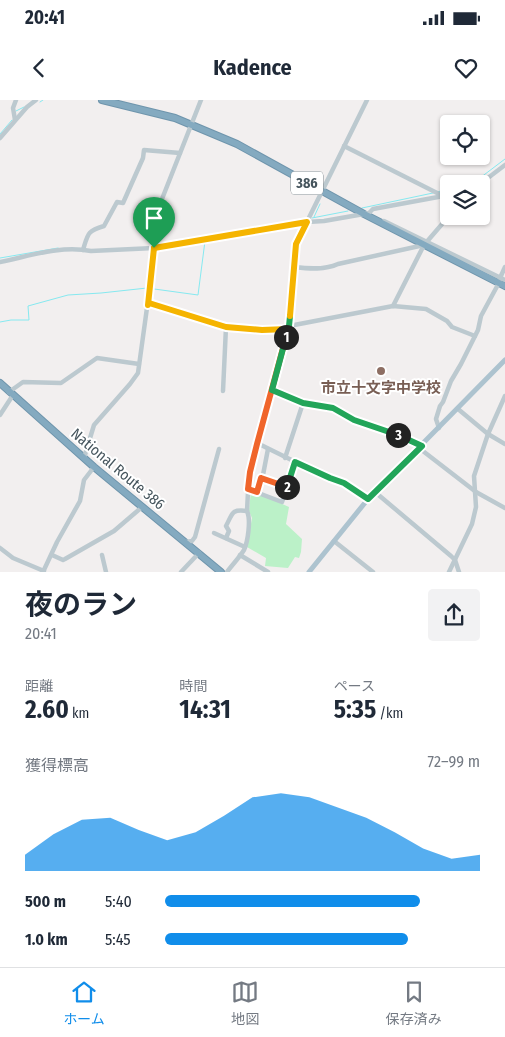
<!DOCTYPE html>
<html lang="ja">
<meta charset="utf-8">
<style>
body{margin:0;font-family:"Fira Sans Condensed","Noto Sans JP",sans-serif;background:#f2f2f3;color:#1f2937;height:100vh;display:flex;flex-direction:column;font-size:19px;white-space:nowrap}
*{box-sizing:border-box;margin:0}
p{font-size:16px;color:#747a83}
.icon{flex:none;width:28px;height:28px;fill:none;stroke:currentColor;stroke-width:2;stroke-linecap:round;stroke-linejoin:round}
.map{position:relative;height:472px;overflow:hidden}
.drawer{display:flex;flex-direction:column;background:#fff;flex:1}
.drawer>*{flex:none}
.controls{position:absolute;left:440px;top:15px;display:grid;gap:10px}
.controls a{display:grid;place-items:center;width:50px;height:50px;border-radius:5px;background:#fff;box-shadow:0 1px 4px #0004;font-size:25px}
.pin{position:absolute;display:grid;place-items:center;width:42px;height:42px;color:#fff;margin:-51px -21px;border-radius:50% 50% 50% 0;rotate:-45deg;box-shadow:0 0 5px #0007}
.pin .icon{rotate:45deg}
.km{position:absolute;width:25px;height:25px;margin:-12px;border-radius:50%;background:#222;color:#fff;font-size:14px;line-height:25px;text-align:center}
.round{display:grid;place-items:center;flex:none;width:52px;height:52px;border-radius:5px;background:#f2f2f3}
.head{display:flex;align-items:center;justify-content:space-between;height:85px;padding:0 25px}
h1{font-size:28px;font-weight:700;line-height:38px}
.stats{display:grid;grid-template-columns:repeat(3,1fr);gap:8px;height:85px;padding:5px 25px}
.stats div{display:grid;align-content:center}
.stats b{font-size:25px;font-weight:700}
.stats small{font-size:14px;font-weight:400}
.stats p{font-size:14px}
.chart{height:140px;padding:10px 25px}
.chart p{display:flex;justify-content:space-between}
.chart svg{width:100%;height:90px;margin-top:5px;fill:#108dea;opacity:.7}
ul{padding:0 25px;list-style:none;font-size:16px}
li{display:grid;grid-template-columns:80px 60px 1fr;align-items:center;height:38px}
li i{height:12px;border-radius:6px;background:#108dea}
.status{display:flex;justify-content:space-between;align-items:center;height:35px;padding:0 25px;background:#fff;direction:ltr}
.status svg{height:14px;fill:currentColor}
header{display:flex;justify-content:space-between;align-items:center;height:65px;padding:0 25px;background:#fff;font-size:22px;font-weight:700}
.tabs{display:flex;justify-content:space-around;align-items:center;height:70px;border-top:1px solid #e0e1e3;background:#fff;font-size:14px;color:#747a83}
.tabs a{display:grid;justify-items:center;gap:2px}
.tabs .current{color:#108dea}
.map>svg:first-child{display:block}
</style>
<div class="status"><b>20:41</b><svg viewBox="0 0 49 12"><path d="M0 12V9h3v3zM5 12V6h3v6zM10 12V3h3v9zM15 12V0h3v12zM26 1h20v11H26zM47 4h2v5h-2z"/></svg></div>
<header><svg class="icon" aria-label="back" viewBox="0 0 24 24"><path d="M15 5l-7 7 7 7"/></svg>Kadence<svg class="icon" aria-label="heart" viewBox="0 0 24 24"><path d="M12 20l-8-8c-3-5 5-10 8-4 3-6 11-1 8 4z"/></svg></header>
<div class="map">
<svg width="505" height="472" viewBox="0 0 505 472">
<rect width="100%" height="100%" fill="#f2efef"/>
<!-- green -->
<polygon fill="#bbf1c8" points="251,390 289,407 286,424 302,439 301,452 299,458 295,457 288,468 265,466 266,458 247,447 252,418 249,411"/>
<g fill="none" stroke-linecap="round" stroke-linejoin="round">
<!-- stream -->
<g stroke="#86e9f0" stroke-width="1">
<polyline points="40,2 43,0"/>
<polyline points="16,11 24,7"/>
<polyline points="0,34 12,20"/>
<polyline points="472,84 505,59"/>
<polyline points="437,92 449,89"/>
<polyline points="362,108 433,93"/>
<polyline points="314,117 320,104"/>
<polyline points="312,118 348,111"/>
<polyline points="272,126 305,120"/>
<polyline points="0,158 58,148"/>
<polyline points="0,222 11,220 29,220 28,206 68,195 101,193 147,188 198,195 205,141"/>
</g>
<defs>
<g id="highway">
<polyline points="102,0 175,18 237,44 364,114 505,186"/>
<polyline points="0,283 94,367 221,472"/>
</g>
</defs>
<!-- highway casing -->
<use href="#highway" stroke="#6f95ac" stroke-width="8"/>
<!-- minor -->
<g stroke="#bcc9cf" stroke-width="4.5">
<polyline points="15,20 13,8 16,0"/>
<polyline points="0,38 27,7 36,0"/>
<polyline points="344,46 443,96"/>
<polyline points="480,84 505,65"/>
<polyline points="384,121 505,180"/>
<path d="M83 150C88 134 87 131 104 126L117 102 123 103 143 58 144 50 180 53"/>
<path d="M0 162C30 156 60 145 91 151L154 148 307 122 324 121 364 114 369 113 373 109 449 95"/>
<path d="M295 167C310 169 325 170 338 164L424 145 449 116"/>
<polyline points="500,178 505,167"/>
<polyline points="147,205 149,203 226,227 262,230 288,229"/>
<polyline points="393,206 424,145"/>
<polyline points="289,226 393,206 426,209 447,221 452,227 475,236"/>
<polyline points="272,290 303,303 333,309 354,320 391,332 422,346"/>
<polyline points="223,291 226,227"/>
<polyline points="9,292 23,282 61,283 97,258 139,264"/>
<polyline points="458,309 488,334 505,344"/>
<polyline points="0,315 13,295"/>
<polyline points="439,328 436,319 440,306 443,302 451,281 461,264 478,230 481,216 501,179"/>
<polyline points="257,343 326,377 344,383 368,399"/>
<polyline points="419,348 476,392 505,408"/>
<polyline points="268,349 262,380 288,386 295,362"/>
<polyline points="84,358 94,325 130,284 138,273 162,99 201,0"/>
<polyline points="285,358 303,303"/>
<polyline points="248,389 282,402 287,387"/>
<polyline points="257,392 261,378"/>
<polyline points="375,392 451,456 455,460 459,472"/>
<polyline points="214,433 245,447"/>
<path d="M226 438 229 431 226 426C233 413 231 409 247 411"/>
<polyline points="334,441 373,472"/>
<polyline points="186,442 192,441 195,437 219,349"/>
<polyline points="0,448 13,458 44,471"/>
<polyline points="52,455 63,460 65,459 114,431 142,407"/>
<polyline points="102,455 106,472"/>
<polyline points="240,455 268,472"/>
<polyline points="43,472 57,442 80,401 84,380 94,367"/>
<polyline points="181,472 199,453"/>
<path d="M227 472C232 465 239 458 244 450 248 441 251 420 247 411L249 373 289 226 296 144 367 0"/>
<polyline points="449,472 472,424 476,407 474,376 488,334 505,296"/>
</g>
<!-- major -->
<polyline stroke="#adc3cf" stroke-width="5" points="309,472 368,399 505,260"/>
<!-- highway -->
<use href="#highway" stroke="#84aac0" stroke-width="6"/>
</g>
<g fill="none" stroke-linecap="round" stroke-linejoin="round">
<defs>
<polyline id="split-1" points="154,148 148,205 149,203 226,227 262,230 288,229 286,237"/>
<polyline id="split-2" points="286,237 257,344 250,372 248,389 257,392 261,378 287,387"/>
<polyline id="split-3" points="287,387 295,362 330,378 344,383 368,399 422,346 398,335"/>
<polyline id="split-4" points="290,216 289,226 272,290 303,303 333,308 354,320 398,335"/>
<polyline id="split-5" points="154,148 307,122 296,144 290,216"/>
</defs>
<!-- split-1 casing -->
<use href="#split-1" stroke="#fff" stroke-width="10"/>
<!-- split-2 casing -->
<use href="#split-2" stroke="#fff" stroke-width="10"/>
<!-- split-3 casing -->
<use href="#split-3" stroke="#fff" stroke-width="10"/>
<!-- split-4 casing -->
<use href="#split-4" stroke="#fff" stroke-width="10"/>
<!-- split-5 casing -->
<use href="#split-5" stroke="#fff" stroke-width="10"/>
<!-- split-1 -->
<use href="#split-1" stroke="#f5b400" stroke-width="6"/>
<!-- split-2 -->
<use href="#split-2" stroke="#f0652b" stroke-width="6"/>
<!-- split-3 -->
<use href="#split-3" stroke="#22a559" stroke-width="6"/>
<!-- split-4 -->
<use href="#split-4" stroke="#22a559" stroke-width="6"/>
<!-- split-5 -->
<use href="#split-5" stroke="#f5b400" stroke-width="6"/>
</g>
<!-- markers -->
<circle fill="#8d6e63" stroke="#fff" stroke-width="2" cx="381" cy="271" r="5"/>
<g text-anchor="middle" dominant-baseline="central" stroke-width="4" stroke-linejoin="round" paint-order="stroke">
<!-- shield labels -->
<rect fill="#fff" stroke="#7e888e" stroke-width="1" x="291" y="71.5" width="32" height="23" rx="4"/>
<g font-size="14" font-weight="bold" fill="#46555d">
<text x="307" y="83">386</text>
</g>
<!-- education labels -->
<g font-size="15" font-weight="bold" fill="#785e54" stroke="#fff">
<text x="381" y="288">市立十文字中学校</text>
</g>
<!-- street labels -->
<g font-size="15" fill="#46555d" stroke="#fff">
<text transform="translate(118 369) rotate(40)">National Route 386</text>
</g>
</g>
</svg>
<div class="controls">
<a><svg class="icon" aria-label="locate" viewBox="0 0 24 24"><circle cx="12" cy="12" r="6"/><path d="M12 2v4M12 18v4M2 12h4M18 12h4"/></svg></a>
<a><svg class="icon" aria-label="layers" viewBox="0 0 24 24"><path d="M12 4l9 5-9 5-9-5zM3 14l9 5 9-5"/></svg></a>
</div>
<div class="pin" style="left:154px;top:148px;background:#1e9e55"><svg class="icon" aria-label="arrive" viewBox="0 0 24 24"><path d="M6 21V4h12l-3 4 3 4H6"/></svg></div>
<b class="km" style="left:286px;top:237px">1</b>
<b class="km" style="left:287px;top:387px">2</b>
<b class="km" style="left:398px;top:335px">3</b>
</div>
<section class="drawer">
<div class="head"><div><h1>夜のラン</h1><p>20:41</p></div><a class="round"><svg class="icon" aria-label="share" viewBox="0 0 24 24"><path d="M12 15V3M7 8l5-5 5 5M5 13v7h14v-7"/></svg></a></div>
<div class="stats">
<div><p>距離</p><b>2.60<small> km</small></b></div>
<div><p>時間</p><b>14:31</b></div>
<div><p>ペース</p><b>5:35<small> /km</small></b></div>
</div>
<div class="chart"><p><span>獲得標高</span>72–99 m</p>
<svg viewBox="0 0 160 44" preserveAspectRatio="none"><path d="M0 44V36L10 26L20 19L30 18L40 24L50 29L60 25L70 17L80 8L90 6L100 8L110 13L120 18L130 25L140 33L150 38L160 36V44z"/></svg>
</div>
<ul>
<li><b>500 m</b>5:40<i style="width:81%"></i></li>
<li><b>1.0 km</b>5:45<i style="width:77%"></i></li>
</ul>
</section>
<nav class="tabs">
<a class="current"><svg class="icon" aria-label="home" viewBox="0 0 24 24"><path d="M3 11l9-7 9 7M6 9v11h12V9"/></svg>ホーム</a>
<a><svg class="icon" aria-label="map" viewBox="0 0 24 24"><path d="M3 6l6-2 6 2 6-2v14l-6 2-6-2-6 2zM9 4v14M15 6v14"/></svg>地図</a>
<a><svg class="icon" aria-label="saved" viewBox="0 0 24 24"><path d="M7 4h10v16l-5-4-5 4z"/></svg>保存済み</a>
</nav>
